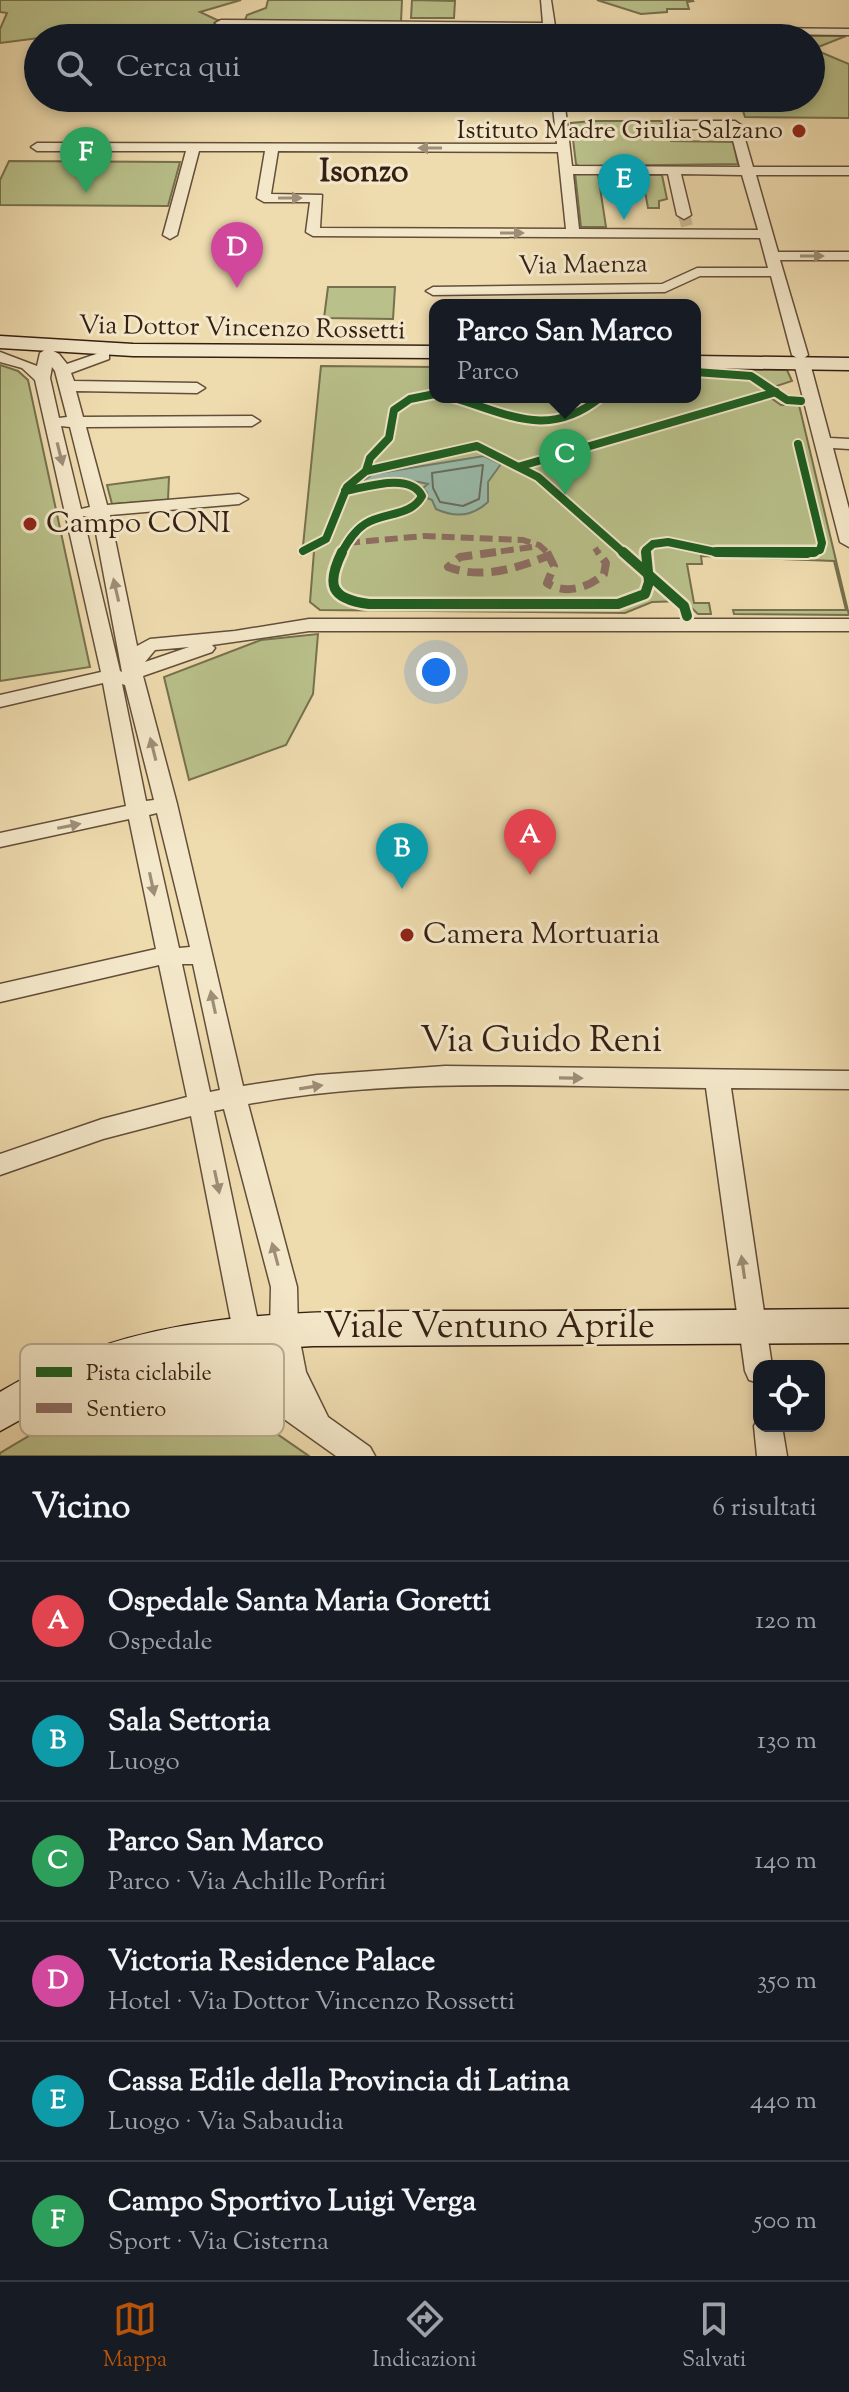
<!DOCTYPE html>
<html lang="it">
<meta charset="utf-8">
<style>
body{margin:0;font-family:"Sorts Mill Goudy",serif;background:#20242c;color:#f1f3f6}
.controls{position:absolute;right:24px;bottom:24px;display:grid;overflow:hidden;border-radius:16px;box-shadow:0 4px 12px #0003}
.controls button{width:72px;height:72px;display:grid;place-items:center;padding:0;border:0;border-bottom:2px solid #363941;background:#171b24;color:#f1f3f6;font:40px sans-serif}
.you{position:absolute;left:436px;top:672px;width:28px;height:28px;margin:-20px;border:6px solid #fff;border-radius:50%;background:#1a73e8;box-shadow:0 0 0 12px #1a73e833}
.badge{display:grid;place-items:center;width:52px;height:52px;border-radius:50%;background:#b45309;color:#fff;font-size:26px;font-weight:700}
.pin{position:absolute;translate:-50% -66px;filter:drop-shadow(0 2px 4px #0008)}
.pin::after{content:'';position:absolute;top:42px;width:28px;height:24px;background:inherit;clip-path:polygon(0 0,100% 0,50% 100%)}
.popup{position:absolute;left:429px;top:299px;width:272px;height:104px;box-sizing:border-box;display:grid;place-content:center;border-radius:16px;background:#171b24;filter:drop-shadow(0 2px 6px #0005);font-size:26px;white-space:nowrap;color:#9ea1a6}
.popup b{font-size:30px;color:#f1f3f6}
.popup::after{content:'';position:absolute;left:50%;top:100%;margin-left:-16px;border:16px solid transparent;border-top-color:#171b24}
.list{margin:0;padding:0;list-style:none}
h2{display:flex;justify-content:space-between;align-items:center;height:104px;margin:0;padding:0 32px;font-size:34px}
h2 small{font-size:26px;font-weight:400;color:#9ea1a6}
.list li{display:grid;grid-template-columns:52px 1fr auto;gap:24px;align-items:center;box-sizing:border-box;height:120px;padding:0 32px;border-top:2px solid #363941}
.list b{display:block;font-size:30px;white-space:nowrap}
.list p{margin:0;font-size:26px;white-space:nowrap;color:#9ea1a6}
.list em{font-size:26px;font-style:normal;color:#9ea1a6}
.icon{flex:none;width:44px;height:44px;fill:none;stroke:currentColor;stroke-width:2;stroke-linecap:round;stroke-linejoin:round}
.map{position:relative;flex:none;width:849px;height:1456px;overflow:hidden}
.search{position:absolute;background:#171b24;box-shadow:0 4px 12px #0003;left:24px;right:24px;top:24px;height:88px;display:flex;align-items:center;gap:20px;box-sizing:border-box;padding:0 28px;border-radius:44px;color:#9ea1a6;font-size:30px}
.sheet{height:824px;background:#171b24}
nav{display:flex;justify-content:space-around;align-items:center;box-sizing:border-box;height:112px;border-top:2px solid #363941;background:#171b24;font-size:22px;color:#9ea1a6}
nav a{display:grid;justify-items:center;gap:4px}
nav .on{color:#b45309}
.map>svg:first-child{display:block}
</style>
<div class="map">
<svg width="849" height="1456" viewBox="0 0 849 1456">
<rect width="100%" height="100%" fill="#eedbae"/>
<filter id="stains"><feTurbulence type="fractalNoise" baseFrequency=".0025" numOctaves="4"/><feColorMatrix values="0 0 0 0 .2 0 0 0 0 .09 0 0 0 0 .02 0 0 0 .5 -.17"/></filter>
<radialGradient id="worn" r=".72"><stop offset=".6" stop-color="#630" stop-opacity="0"/><stop offset="1" stop-color="#630" stop-opacity=".3"/></radialGradient>
<!-- green -->
<g fill="#b9c08a" stroke="#77704e" stroke-width="2">
<polygon points="0,0 241,0 200,12 217,20 245,20 247,15 266,8 268,0 402,0 401,22 286,22 282,31 263,38 240,29 117,28 0,43 0,29 7,13 0,12"/>
<polygon points="412,0 455,1 454,18 411,18"/>
<polygon points="597,0 692,0 693,1 687,2 689,9 667,9 667,12 641,14"/>
<polygon points="310,31 539,32 539,38 289,38"/>
<polygon points="561,35 846,36 813,49 849,64 849,118 745,117 743,111 721,111 718,98 811,98 811,38 562,38"/>
<polygon points="592,121 666,121 663,123 671,141 733,142 738,164 579,166 576,164 571,123"/>
<polygon points="9,161 180,162 168,206 0,205 0,180"/>
<polygon points="575,173 598,174 606,227 581,227"/>
<polygon points="642,175 662,175 667,199 659,201 659,208 648,208"/>
<polygon points="328,287 395,287 393,319 324,318"/>
<polygon points="0,365 18,371 28,380 90,667 0,681"/>
<polygon points="321,366 435,367 435,397 695,397 695,369 787,370 792,381 761,391 781,405 799,405 849,615 734,614 733,610 846,610 834,561 701,556 702,564 687,564 694,603 709,603 711,614 698,614 684,601 652,602 625,613 320,610 310,602 314,551 302,556"/>
<polygon points="169,477 168,500 112,504 107,485"/>
<polygon points="318,634 313,694 286,745 189,780 164,677 261,640"/>
<path d="M218,1364L226,1391L244,1411L309,1456H0V1453C37,1431 75,1408 116,1392C148,1379 184,1372 218,1364Z"/>
</g>
<!-- water -->
<path fill="#99bbab" stroke="#717d6e" stroke-width="2" d="M484,456L501,464L488,482V502C473,516 455,518 436,509L432,500L425,497L427,493L423,488L428,484C399,475 371,492 354,487L373,474Z"/>
<g fill="none" stroke-linecap="round" stroke-linejoin="round">
<!-- shore -->
<polygon stroke="#676d5f" stroke-width="2" points="483,465 479,499 463,506 440,502 433,488 432,473"/>
<!-- street-tunnel -->
<polyline stroke="#c9b58f" stroke-width="12" stroke-dasharray="12 6" stroke-linecap="butt" points="684,215 687,226"/>
<!-- street casing -->
<g stroke="#634e3a" stroke-width="3">
<g id="street">
<polygon points="541,0 551,0 555,26 849,29 849,35 556,32 557,38 545,38 544,29 221,26 215,23 221,20 543,23"/>
<polygon points="91,98 108,98 92,103"/>
<path d="M552,98H564L572,166L740,167L730,129H667L661,125L667,121H735L741,125L753,167H849V175H756L778,252H849V260H780L808,355L803,359L810,363L830,438L849,439V449L833,448L849,509V547L840,542L794,363L799,359L792,355L771,276H700L665,292L433,295L426,291L433,287L662,284L697,268H768L760,238L313,236L306,232L310,202H264L257,198L265,151H199L177,235L170,239L163,235L186,151H37L31,147L37,143L557,144ZM278,151L558,152L566,229L320,228L322,195L271,194ZM573,174H668L677,215L684,219L691,215L681,174L742,175L758,230L579,229Z"/>
<path d="M48,348L59,354L67,364L99,353H109V359L71,373L74,381L197,383L205,388L197,393L76,391L83,417L252,416L260,421L252,426L86,427L107,505L239,494L248,499L239,504L110,515L137,646L150,639L235,631L309,619H849V631H309L212,645L215,648L212,652L143,676L177,804L243,1086L317,1075L445,1066L849,1071V1089L731,1088L772,1366H759V1383L749,1380L745,1371L706,1088C553,1087 399,1076 248,1104L297,1287L298,1331L306,1372L328,1417L370,1447L375,1456H336L270,1409L252,1386L234,1336L191,1116L103,1139L0,1175V1154L102,1119L187,1097L159,965L0,1002V984L156,949L129,819L0,847V833L126,806L103,683L0,707V695L101,672L35,380L22,368L0,362V352L37,366L40,353ZM52,367L55,371L67,417L59,418L50,378ZM61,426L70,427L90,507L81,509ZM83,516L93,517L122,672L120,671ZM189,647L145,662L155,650ZM122,684L125,685L154,800L146,801ZM157,813L190,947L179,948L149,815ZM182,964H193L220,1090L210,1092ZM224,1109L271,1287L270,1331L283,1383L269,1363L261,1336L214,1111Z"/>
<polygon points="759,1416 759,1426 782,1426 787,1456 757,1456 754,1426"/>
</g>
</g>
<!-- secondary casing -->
<g stroke="#351f13" stroke-width="3">
<g id="secondary">
<polygon points="0,336 133,344 435,346 435,358 133,356 0,348"/>
<polygon points="695,356 849,358 849,370 695,368"/>
<path d="M849,1309V1343L313,1346L247,1350L180,1359L115,1375L67,1394L0,1431V1392C150,1301 328,1312 497,1311C614,1311 732,1310 849,1309Z"/>
</g>
</g>
<!-- street -->
<use href="#street" fill="#f4e8ca" fill-rule="evenodd"/>
<!-- secondary -->
<use href="#secondary" fill="#f4e8ca" fill-rule="evenodd"/>
<!-- quiet-far1 -->
<g stroke="#8d6e63" stroke-width="6" stroke-dasharray="13 6" stroke-linecap="butt">
<polyline points="347,543 424,536 523,540 539,545 549,554"/>
<polyline points="595,548 599,554"/>
<polyline points="482,554 532,547"/>
</g>
<!-- quiet -->
<g stroke="#8d6e63" stroke-width="8" stroke-dasharray="16 8" stroke-linecap="butt">
<path d="M496,552L460,557L448,567C482,580 518,568 550,555"/>
<path d="M547,552L554,566L547,583C566,595 588,588 604,574L606,563L598,552"/>
</g>
<!-- cycleway-far1 casing -->
<g stroke="#f4e8ca" stroke-width="12">
<g id="cycleway-far1">
<polyline points="695,372 751,376 787,400 801,401"/>
<path d="M451,397C509,414 548,440 601,397"/>
<polyline points="798,444 822,543 820,550 807,554"/>
<polyline points="521,466 776,392"/>
<polyline points="366,471 370,458 389,438 394,410 410,399 435,394"/>
<polyline points="303,551 326,539 347,487 366,471 477,446 538,477 625,554"/>
<path d="M341,554C347,543 354,531 365,524C383,512 411,517 422,496C410,472 367,487 345,491"/>
<polyline points="646,554 646,550 653,544 668,542 720,553 806,554"/>
</g>
</g>
<!-- cycleway casing -->
<g stroke="#f4e8ca" stroke-width="15">
<g id="cycleway">
<path d="M342,552C326,585 330,599 369,604H618L645,594L649,582L646,552"/>
<polyline points="623,552 684,606 687,616"/>
<polyline points="716,552 814,552"/>
</g>
</g>
<!-- cycleway-far1 -->
<use href="#cycleway-far1" stroke="#1b5e20" stroke-width="8"/>
<!-- cycleway -->
<use href="#cycleway" stroke="#1b5e20" stroke-width="10"/>
</g>
<!-- one-way arrows -->
<defs><path id="oneway-solid" d="M-6-.8H1V-3.2L6.5 0L1 3.2V.8H-6Z" transform="scale(2)"/></defs>
<g fill="#9e8e78">
<use href="#oneway-solid" transform="translate(430 148) rotate(-180)"/>
<use href="#oneway-solid" transform="translate(290 198)"/>
<use href="#oneway-solid" transform="translate(512 233)"/>
<use href="#oneway-solid" transform="translate(812 256)"/>
<use href="#oneway-solid" transform="translate(60 454) rotate(76)"/>
<use href="#oneway-solid" transform="translate(116 590) rotate(-103)"/>
<use href="#oneway-solid" transform="translate(153 749) rotate(-104)"/>
<use href="#oneway-solid" transform="translate(69 826) rotate(-11)"/>
<use href="#oneway-solid" transform="translate(152 884) rotate(78)"/>
<use href="#oneway-solid" transform="translate(213 1002) rotate(-102)"/>
<use href="#oneway-solid" transform="translate(571 1078) rotate(1)"/>
<use href="#oneway-solid" transform="translate(311 1087) rotate(-9)"/>
<use href="#oneway-solid" transform="translate(217 1182) rotate(78)"/>
<use href="#oneway-solid" transform="translate(275 1254) rotate(-105)"/>
<use href="#oneway-solid" transform="translate(743 1267) rotate(-98)"/>
</g>
<!-- markers -->
<g fill="#8f2418" stroke="#f4e8ca" stroke-width="3">
<circle cx="799" cy="131" r="8"/>
<circle cx="30" cy="524" r="8"/>
<circle cx="407" cy="935" r="8"/>
</g>
<g text-anchor="middle" dominant-baseline="central" stroke-width="6" stroke-linejoin="round" paint-order="stroke">
<!-- far-poi labels -->
<g font-size="26" fill="#351f13" stroke="#f4e8ca" text-anchor="end">
<text x="783" y="131">Istituto Madre Giulia Salzano</text>
</g>
<!-- far-street labels -->
<g font-size="26" fill="#351f13" stroke="#f4e8ca">
<text transform="translate(583 266) rotate(-1)">Via Maenza</text>
<text transform="translate(242 329) rotate(1)">Via Dottor Vincenzo Rossetti</text>
</g>
<!-- poi labels -->
<g font-size="30" fill="#351f13" stroke="#f4e8ca" text-anchor="start">
<text x="46" y="524">Campo CONI</text>
<text x="423" y="935">Camera Mortuaria</text>
</g>
<!-- far-district labels -->
<g font-size="32" font-weight="bold" fill="#351f13" stroke="#f4e8ca">
<text x="364" y="173">Isonzo</text>
</g>
<!-- near-street labels -->
<g font-size="36" fill="#351f13" stroke="#f4e8ca">
<text x="541" y="1042">Via Guido Reni</text>
<text x="489" y="1328">Viale Ventuno Aprile</text>
</g>
</g>
<!-- legend -->
<rect x="20" y="1344" width="264" height="92" rx="12" fill="#f4e8ca" stroke="#bbac93" stroke-width="2"/>
<rect x="36" y="1367" width="36" height="10" fill="#1b5e20"/>
<rect x="36" y="1403" width="36" height="10" fill="#8d6e63"/>
<g font-size="22" fill="#351f13">
<text x="86" y="1380">Pista ciclabile</text>
<text x="86" y="1416">Sentiero</text>
</g>
<rect width="100%" height="100%" filter="url(#stains)"/>
<rect width="100%" height="100%" fill="url(#worn)"/>
</svg>
<div class="controls">
<button><svg class="icon" aria-label="locate" viewBox="0 0 24 24"><circle cx="12" cy="12" r="6"/><path d="M12 2v4M12 18v4M2 12h4M18 12h4"/></svg></button>
</div>
<div class="you"></div>
<div class="pin badge" style="left:530px;top:875px;background:#e0444e">A</div>
<div class="pin badge" style="left:402px;top:889px;background:#0f9aa8">B</div>
<div class="pin badge" style="left:565px;top:495px;background:#2e9e5b">C</div>
<div class="popup"><b>Parco San Marco</b>Parco</div>
<div class="pin badge" style="left:237px;top:288px;background:#d1479c">D</div>
<div class="pin badge" style="left:624px;top:220px;background:#0f9aa8">E</div>
<div class="pin badge" style="left:86px;top:193px;background:#2e9e5b">F</div>
<div class="search"><svg class="icon" aria-label="search" viewBox="0 0 24 24"><circle cx="10" cy="10" r="6"/><path d="M15 15l6 6"/></svg>Cerca qui</div>
</div>
<section class="sheet">
<h2>Vicino<small>6 risultati</small></h2>
<ul class="list">
<li><span class="badge" style="background:#e0444e">A</span><div><b>Ospedale Santa Maria Goretti</b><p>Ospedale</p></div><em>120 m</em></li>
<li><span class="badge" style="background:#0f9aa8">B</span><div><b>Sala Settoria</b><p>Luogo</p></div><em>130 m</em></li>
<li><span class="badge" style="background:#2e9e5b">C</span><div><b>Parco San Marco</b><p>Parco · Via Achille Porfiri</p></div><em>140 m</em></li>
<li><span class="badge" style="background:#d1479c">D</span><div><b>Victoria Residence Palace</b><p>Hotel · Via Dottor Vincenzo Rossetti</p></div><em>350 m</em></li>
<li><span class="badge" style="background:#0f9aa8">E</span><div><b>Cassa Edile della Provincia di Latina</b><p>Luogo · Via Sabaudia</p></div><em>440 m</em></li>
<li><span class="badge" style="background:#2e9e5b">F</span><div><b>Campo Sportivo Luigi Verga</b><p>Sport · Via Cisterna</p></div><em>500 m</em></li>
</ul>
</section>
<nav>
<a class="on"><svg class="icon" aria-label="map" viewBox="0 0 24 24"><path d="M3 6l6-2 6 2 6-2v14l-6 2-6-2-6 2zM9 4v14M15 6v14"/></svg>Mappa</a>
<a><svg class="icon" aria-label="directions" viewBox="0 0 24 24"><path d="M12 3l9 9-9 9-9-9zM9 14v-3h6M13 9l2 2-2 2"/></svg>Indicazioni</a>
<a><svg class="icon" aria-label="saved" viewBox="0 0 24 24"><path d="M7 4h10v16l-5-4-5 4z"/></svg>Salvati</a>
</nav>
